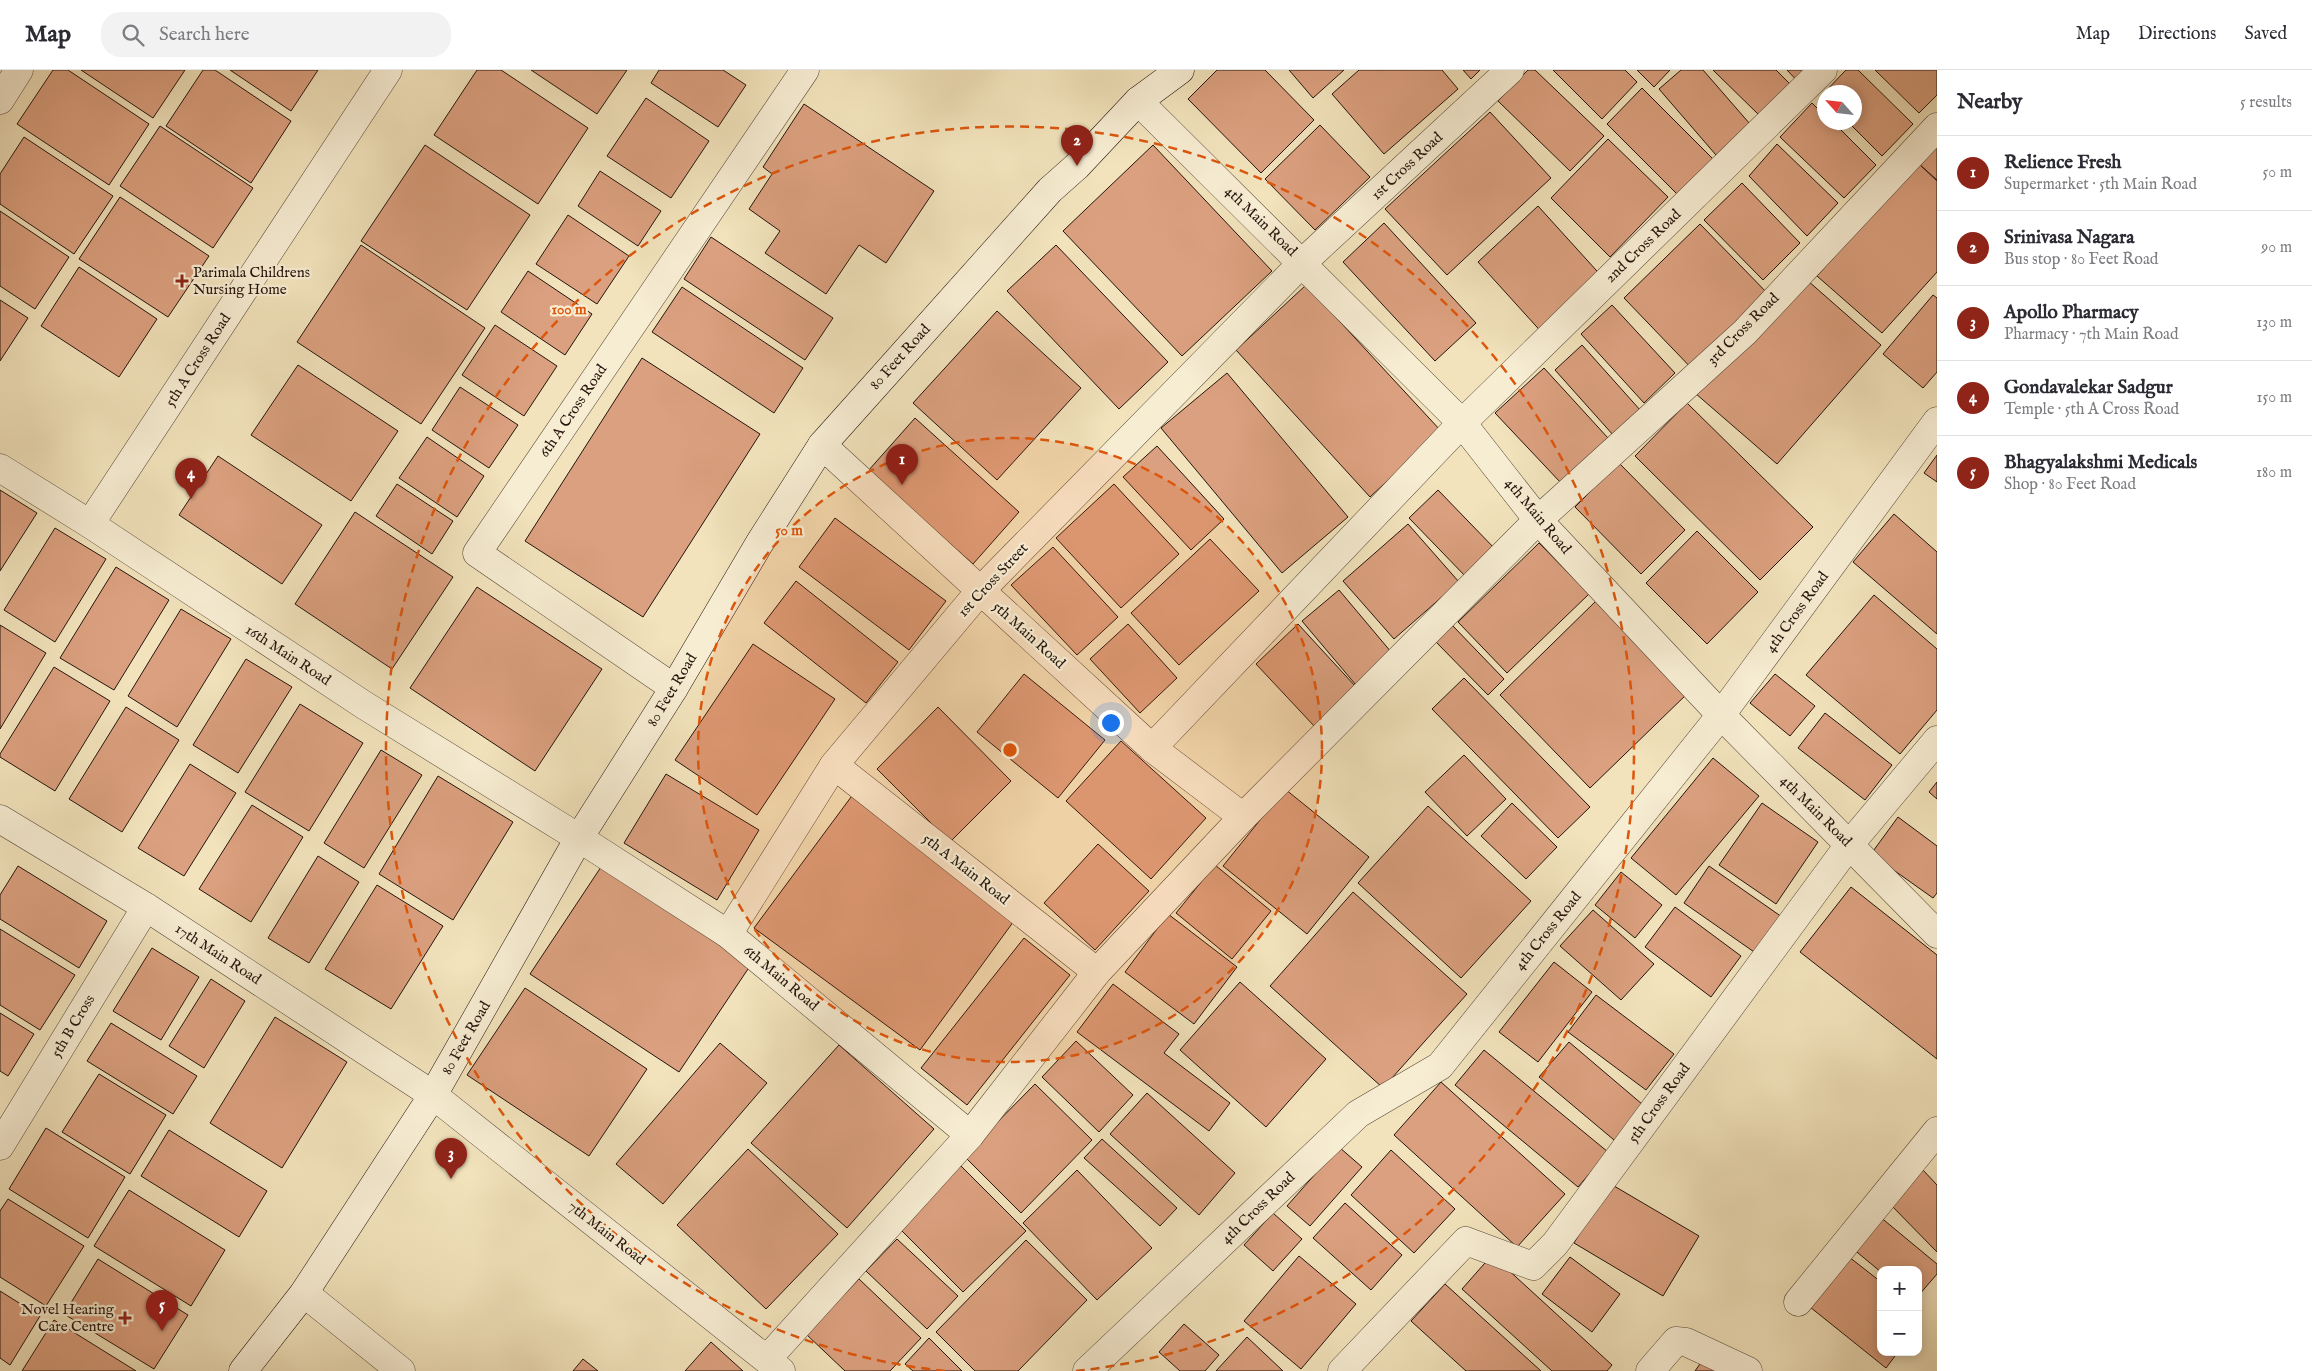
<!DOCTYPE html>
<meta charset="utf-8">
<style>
body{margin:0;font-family:"IM FELL English",serif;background:#f2f2f3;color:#2b2b33}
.controls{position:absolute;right:15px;bottom:15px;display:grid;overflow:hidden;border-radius:10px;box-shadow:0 2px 12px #0003}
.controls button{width:45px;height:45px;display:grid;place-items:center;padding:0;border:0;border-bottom:1px solid #e1e1e2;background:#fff;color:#2b2b33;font:25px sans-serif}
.compass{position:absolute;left:1817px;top:15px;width:45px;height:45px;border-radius:50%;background:#fff;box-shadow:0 2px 12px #0003;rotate:297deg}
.you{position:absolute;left:1110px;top:652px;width:18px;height:18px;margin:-12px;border:4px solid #fff;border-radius:50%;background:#1a73e8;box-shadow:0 0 0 8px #1a73e833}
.badge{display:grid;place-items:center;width:32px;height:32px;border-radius:50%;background:#8f2418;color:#fff;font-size:16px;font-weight:700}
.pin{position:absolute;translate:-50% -41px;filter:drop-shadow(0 1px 2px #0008)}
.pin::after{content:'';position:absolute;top:26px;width:18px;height:15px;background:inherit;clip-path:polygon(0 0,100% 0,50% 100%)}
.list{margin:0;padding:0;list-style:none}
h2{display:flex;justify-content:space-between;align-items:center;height:65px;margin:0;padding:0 20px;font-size:21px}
h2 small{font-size:16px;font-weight:400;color:#7c7c81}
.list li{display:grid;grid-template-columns:32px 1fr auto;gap:15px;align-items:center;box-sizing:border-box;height:75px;padding:0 20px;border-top:1px solid #e1e1e2}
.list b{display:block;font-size:19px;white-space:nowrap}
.list p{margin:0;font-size:16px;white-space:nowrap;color:#7c7c81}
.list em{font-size:16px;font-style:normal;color:#7c7c81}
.icon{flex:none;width:28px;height:28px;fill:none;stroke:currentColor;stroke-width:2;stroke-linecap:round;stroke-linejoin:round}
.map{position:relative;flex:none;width:1937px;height:1301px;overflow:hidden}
header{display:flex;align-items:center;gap:30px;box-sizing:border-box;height:70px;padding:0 25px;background:#fff;border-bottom:1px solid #e1e1e2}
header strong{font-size:24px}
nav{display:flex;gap:28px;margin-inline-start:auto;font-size:18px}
.search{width:350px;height:45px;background:#f2f2f3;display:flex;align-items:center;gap:12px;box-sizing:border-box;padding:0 18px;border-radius:20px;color:#7c7c81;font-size:19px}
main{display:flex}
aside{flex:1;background:#fff}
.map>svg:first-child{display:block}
</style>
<header>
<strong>Map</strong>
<div class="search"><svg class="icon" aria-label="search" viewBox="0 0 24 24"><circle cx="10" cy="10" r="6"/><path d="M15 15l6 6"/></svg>Search here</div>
<nav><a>Map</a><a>Directions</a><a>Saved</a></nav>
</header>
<main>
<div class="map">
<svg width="1937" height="1301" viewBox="0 0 1937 1301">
<rect width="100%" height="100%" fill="#f2e3bc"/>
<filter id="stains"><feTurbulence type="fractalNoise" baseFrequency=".004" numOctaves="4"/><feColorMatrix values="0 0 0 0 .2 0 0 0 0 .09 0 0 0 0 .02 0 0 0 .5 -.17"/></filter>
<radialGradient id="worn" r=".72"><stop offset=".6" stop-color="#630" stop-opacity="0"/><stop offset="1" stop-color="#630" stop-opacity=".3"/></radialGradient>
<!-- building -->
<g fill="#dba07f" stroke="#25140c">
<polygon points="53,0 68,0 149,54 109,115 17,54"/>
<polygon points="81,0 185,0 153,48"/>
<polygon points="203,0 215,0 291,51 251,113 166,56"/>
<polygon points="230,0 318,0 291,41"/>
<polygon points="477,0 501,0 588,58 538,134 434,65"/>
<polygon points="531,0 627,0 597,44"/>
<polygon points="659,0 723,0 746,15 718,57 651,13"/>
<polygon points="1217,0 1265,0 1314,50 1261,103 1188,29"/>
<polygon points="1289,0 1344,0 1313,28"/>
<polygon points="1359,0 1442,0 1458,19 1384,84 1332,24"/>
<polygon points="1463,0 1480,0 1471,9"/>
<polygon points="1528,0 1535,0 1604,66 1570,101 1498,31"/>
<polygon points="1553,0 1625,0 1637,12 1602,49"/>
<polygon points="1637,0 1670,0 1654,17"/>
<polygon points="1681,0 1703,0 1750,54 1716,85 1659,19"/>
<polygon points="1713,0 1776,0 1791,15 1760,46"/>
<polygon points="1787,0 1818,0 1801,15"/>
<polygon points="1846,0 1858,0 1913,54 1882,86 1848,52 1854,52 1854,22 1824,22 1824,29 1821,26"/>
<polygon points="1875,0 1937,0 1937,25 1919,43"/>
<polygon points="1642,18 1716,92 1680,127 1607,54"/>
<polygon points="646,28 709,71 671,128 607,86"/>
<polygon points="1812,33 1824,45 1824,52 1833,52 1876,95 1844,128 1780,67"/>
<polygon points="804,34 934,121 886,193 859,175 826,224 765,183 780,161 749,139 772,104 763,97"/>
<polygon points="1490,42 1551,108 1447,205 1385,139"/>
<polygon points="1320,55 1370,107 1315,160 1265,109"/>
<polygon points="160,56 253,118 213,178 120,116"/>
<polygon points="24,67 113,126 74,184 0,134 0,104"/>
<polygon points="1608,69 1668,127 1610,187 1551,128"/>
<polygon points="1937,71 1937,110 1918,93"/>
<polygon points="1777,74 1838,133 1807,166 1749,106"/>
<polygon points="425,75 530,145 467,240 361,171"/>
<polygon points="1153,75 1272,201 1182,286 1063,161"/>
<polygon points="1918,93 1937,111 1937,202 1882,263 1817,206"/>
<polygon points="600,101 661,141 638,176 578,136"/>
<polygon points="1742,113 1800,173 1763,210 1704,150"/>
<polygon points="120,127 209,186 168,247 79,189"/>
<polygon points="1538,136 1606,211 1545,266 1478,192"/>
<polygon points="0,141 69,187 35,239 0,216"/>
<polygon points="568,145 629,186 597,234 536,194"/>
<polygon points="1384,153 1476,253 1435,291 1343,192"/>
<polygon points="1700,154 1773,229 1697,304 1624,228"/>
<polygon points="711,167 833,248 805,290 684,209"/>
<polygon points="361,175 485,258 421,354 297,272"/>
<polygon points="1056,175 1168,292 1119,339 1007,221"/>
<polygon points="79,197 157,249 119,307 41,256"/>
<polygon points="528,201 592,244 565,285 501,242"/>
<polygon points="1799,203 1881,275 1777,394 1695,323"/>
<polygon points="1306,215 1441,361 1370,427 1236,280"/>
<polygon points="682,217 803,298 774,343 652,262"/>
<polygon points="1933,225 1937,228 1937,302 1923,318 1883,284"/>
<polygon points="0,230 28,248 0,291"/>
<polygon points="1612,235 1675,303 1644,333 1581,264"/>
<polygon points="997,241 1081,318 997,410 913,333"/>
<polygon points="495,255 557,296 524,346 462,305"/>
<polygon points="1582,275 1641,341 1614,366 1555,300"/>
<polygon points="642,288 760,364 643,547 525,471"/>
<polygon points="298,295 398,361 351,431 251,365"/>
<polygon points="1544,298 1608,368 1561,413 1495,343"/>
<polygon points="1227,303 1348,447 1282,503 1161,358"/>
<polygon points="460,317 518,355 489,398 432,360"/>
<polygon points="1687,333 1813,457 1760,510 1635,386"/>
<polygon points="915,348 1019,442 973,494 868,401"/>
<polygon points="427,367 484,406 457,447 399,408"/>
<polygon points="1157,376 1224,449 1191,480 1123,407"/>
<polygon points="1937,385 1937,412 1924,403"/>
<polygon points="218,386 322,455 282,514 179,445"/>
<polygon points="1619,393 1685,460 1641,504 1575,437"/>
<polygon points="397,414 453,451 432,484 376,446"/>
<polygon points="1114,414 1179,484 1121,538 1056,468"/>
<polygon points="0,420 37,443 0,501"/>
<polygon points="1438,420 1497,481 1469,510 1409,448"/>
<polygon points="355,442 453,507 392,599 295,534"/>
<polygon points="1894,444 1937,482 1937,564 1853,492"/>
<polygon points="835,448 946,531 909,580 799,497"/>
<polygon points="1408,454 1459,512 1394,569 1343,511"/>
<polygon points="55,458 106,489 55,572 4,540"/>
<polygon points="1697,461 1758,522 1707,574 1646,513"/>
<polygon points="1210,469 1259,521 1179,595 1131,543"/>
<polygon points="1539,473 1589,524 1507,603 1458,552"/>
<polygon points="1053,477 1118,547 1077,585 1011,515"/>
<polygon points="116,497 169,530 114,620 60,588"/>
<polygon points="796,511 898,592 866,633 764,553"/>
<polygon points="477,517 602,599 535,701 410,618"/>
<polygon points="1339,520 1397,589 1361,621 1302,551"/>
<polygon points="1874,525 1937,579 1937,640 1900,684 1806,605"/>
<polygon points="1598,529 1689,622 1590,718 1500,625"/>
<polygon points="181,539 231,569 177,657 128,626"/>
<polygon points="1128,554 1177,608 1140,643 1090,589"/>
<polygon points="1298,554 1356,617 1315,657 1256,594"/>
<polygon points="0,555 46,583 0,659"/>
<polygon points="1452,555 1504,609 1488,625 1436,572"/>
<polygon points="753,574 835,629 757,745 675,690"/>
<polygon points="246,589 292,617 238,703 193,675"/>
<polygon points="54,597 110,631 55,721 0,687 0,684"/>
<polygon points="1024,604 1105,670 1058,728 977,662"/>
<polygon points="1775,604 1815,636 1790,666 1750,633"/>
<polygon points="1464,608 1590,737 1558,768 1432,639"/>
<polygon points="300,634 363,673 309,761 245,722"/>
<polygon points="126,637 179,670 122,762 69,729"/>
<polygon points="938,637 1011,711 950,772 877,699"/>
<polygon points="1825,643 1892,695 1865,730 1798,678"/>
<polygon points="1121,671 1206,748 1151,809 1066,731"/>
<polygon points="381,680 422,705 364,798 324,773"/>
<polygon points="1464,685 1506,729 1467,766 1425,722"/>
<polygon points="1713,688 1759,726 1676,825 1631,788"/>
<polygon points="190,694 236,723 184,806 138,778"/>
<polygon points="666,704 759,760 717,830 624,773"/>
<polygon points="438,706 513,752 453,850 379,804"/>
<polygon points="1937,712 1937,729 1929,722"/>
<polygon points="1285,719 1369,787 1307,864 1223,796"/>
<polygon points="854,723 1019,844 920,980 754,858"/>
<polygon points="1512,733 1557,777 1526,809 1481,766"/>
<polygon points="1762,733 1818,772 1776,834 1719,795"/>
<polygon points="252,735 303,767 251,852 199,819"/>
<polygon points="1428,736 1531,831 1461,908 1358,813"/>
<polygon points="1898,747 1937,776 1937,823 1933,828 1871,784"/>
<polygon points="1098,774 1149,821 1095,880 1044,833"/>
<polygon points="318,786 359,812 309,893 268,868"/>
<polygon points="603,794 752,893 679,1002 530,904"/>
<polygon points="1215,795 1271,841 1232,889 1176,843"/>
<polygon points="18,796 107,851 79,898 0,849 0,825"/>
<polygon points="1709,796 1782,847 1757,884 1684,833"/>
<polygon points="1621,802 1662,835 1635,868 1595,835"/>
<polygon points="377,815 443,856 391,939 325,899"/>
<polygon points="1851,817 1937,885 1937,989 1800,882"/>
<polygon points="1353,822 1467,924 1383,1018 1270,916"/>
<polygon points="1675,837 1741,886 1711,927 1645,877"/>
<polygon points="1593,840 1654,894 1621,930 1560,876"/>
<polygon points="1168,844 1237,897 1194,954 1125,902"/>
<polygon points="0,859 75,905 40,960 0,935"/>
<polygon points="1024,868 1070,905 967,1035 921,998"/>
<polygon points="152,878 199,907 161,970 113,941"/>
<polygon points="1554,892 1592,922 1538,992 1499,962"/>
<polygon points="211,909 245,931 204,998 169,976"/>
<polygon points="1240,912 1326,989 1266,1057 1180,980"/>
<polygon points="1113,914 1179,964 1164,983 1230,1033 1209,1061 1077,962"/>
<polygon points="525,918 647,999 589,1086 467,1005"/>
<polygon points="1596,925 1674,984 1646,1020 1568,962"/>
<polygon points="0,943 34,964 8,1006 0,1001"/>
<polygon points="275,947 347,992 282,1098 210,1053"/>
<polygon points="111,953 197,1006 173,1044 87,991"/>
<polygon points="1076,971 1133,1025 1099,1062 1042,1007"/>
<polygon points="1569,972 1649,1040 1620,1075 1539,1007"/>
<polygon points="720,973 767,1013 663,1134 616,1094"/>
<polygon points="839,975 934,1059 847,1158 751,1073"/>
<polygon points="1484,980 1608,1082 1578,1117 1455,1015"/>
<polygon points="99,1004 166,1045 130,1104 62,1062"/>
<polygon points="1441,1012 1565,1124 1517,1177 1394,1065"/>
<polygon points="1035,1014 1092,1070 1021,1143 964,1086"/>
<polygon points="1147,1023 1235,1103 1199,1145 1110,1064"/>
<polygon points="46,1058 125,1107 88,1168 9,1119"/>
<polygon points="169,1060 267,1121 239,1167 141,1106"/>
<polygon points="1102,1069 1177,1138 1160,1156 1084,1088"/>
<polygon points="1339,1077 1362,1097 1310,1156 1287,1136"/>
<polygon points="748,1079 838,1164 766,1239 677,1155"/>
<polygon points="1391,1080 1455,1139 1414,1183 1351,1125"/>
<polygon points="961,1096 1026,1161 963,1222 899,1158"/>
<polygon points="1922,1099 1937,1115 1937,1182 1888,1132"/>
<polygon points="1077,1100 1152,1178 1097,1230 1023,1153"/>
<polygon points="1609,1113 1699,1166 1663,1226 1574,1173"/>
<polygon points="129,1120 225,1180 191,1236 94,1176"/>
<polygon points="8,1129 84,1176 46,1236 0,1207 0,1141"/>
<polygon points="1345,1133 1402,1185 1371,1220 1313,1168"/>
<polygon points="1873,1141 1937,1194 1937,1204 1918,1226 1918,1200 1881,1200 1881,1202 1846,1173"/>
<polygon points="1273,1143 1302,1169 1273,1201 1244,1175"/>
<polygon points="897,1169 958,1226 927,1259 866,1201"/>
<polygon points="1026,1170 1087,1230 1018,1301 975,1301 936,1262"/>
<polygon points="1844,1183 1881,1212 1881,1282 1898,1282 1886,1298 1805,1233"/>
<polygon points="1492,1185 1612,1295 1607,1301 1552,1301 1462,1219"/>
<polygon points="1299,1186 1356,1234 1301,1299 1244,1251"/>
<polygon points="1570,1187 1620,1224 1592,1262 1542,1224"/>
<polygon points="98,1189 188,1245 154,1299 64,1244"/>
<polygon points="859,1209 921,1268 890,1301 845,1301 806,1264"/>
<polygon points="1445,1214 1541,1301 1466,1301 1411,1251"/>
<polygon points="0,1221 40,1246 10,1295 0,1288"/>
<polygon points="54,1250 136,1301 22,1301"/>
<polygon points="1184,1254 1219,1285 1205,1301 1180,1301 1159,1282"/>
<polygon points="1247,1267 1283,1301 1216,1301"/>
<polygon points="929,1268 962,1301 913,1301 905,1294"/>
<polygon points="711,1272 743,1301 685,1301"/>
<polygon points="583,1289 598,1301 573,1301"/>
<polygon points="1702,1291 1716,1301 1695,1301"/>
</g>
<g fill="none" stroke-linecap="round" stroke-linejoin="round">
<!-- minor casing -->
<g stroke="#584838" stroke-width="29">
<g id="minor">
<polyline points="0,30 19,0"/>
<polyline points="1138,31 1462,353 1538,450 1721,645 1937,864"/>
<polyline points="822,375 1152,678 1243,747"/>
<polyline points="0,398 90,454 364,635 579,768 728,864 970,1065"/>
<polyline points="90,454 388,0"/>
<polyline points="674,618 477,483 805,0"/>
<polyline points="1152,678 1462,353 1823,0"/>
<polyline points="834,695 1097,902"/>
<polyline points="0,749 146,837 433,1025 781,1301"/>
<polyline points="728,864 834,695 980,521 1303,192 1510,0"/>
<polyline points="0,1076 146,837"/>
<polyline points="304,1223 401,1301"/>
<polyline points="1798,1232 1937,1061"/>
<polyline points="767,1289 970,1065 1097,902 1243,747 1538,450 1745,262 1937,57"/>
<polyline points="1087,1301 1358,1044 1440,996 1721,645 1937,351"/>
<polyline points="1342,1301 1466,1171 1533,1196 1555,1174 1849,775 1937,670"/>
<polyline points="1650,1301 1676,1271 1686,1272 1748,1301"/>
</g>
</g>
<!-- secondary casing -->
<g stroke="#25140c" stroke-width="29">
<polyline id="secondary" points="243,1301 304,1223 433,1025 579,768 674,618 759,474 822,375 1050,120 1077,96 1138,31 1180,0"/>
</g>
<!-- minor -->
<use href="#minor" stroke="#f7edd3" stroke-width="28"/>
<!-- secondary -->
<use href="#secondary" stroke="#f7edd3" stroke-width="28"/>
</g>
<!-- distance rings -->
<circle cx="1010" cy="680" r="312" fill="#de560c" fill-opacity=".12"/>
<g fill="none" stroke="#de560c" stroke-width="2.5" stroke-dasharray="9 6">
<circle cx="1010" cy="680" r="312"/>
<path d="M945 1301A624 624 0 1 1 1075 1301"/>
</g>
<!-- markers -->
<g fill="#8f2418" stroke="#f7edd3" stroke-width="2">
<path d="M179.5 203.5h5v5h5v5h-5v5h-5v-5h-5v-5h5z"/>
<path d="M122.5 1240.5h5v5h5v5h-5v5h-5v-5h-5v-5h5z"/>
</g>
<g text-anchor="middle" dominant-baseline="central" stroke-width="4.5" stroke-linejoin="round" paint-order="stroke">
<!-- street labels -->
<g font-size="15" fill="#25140c" stroke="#f7edd3">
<text transform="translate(1407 96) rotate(-43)">1st Cross Road</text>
<text transform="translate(1261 151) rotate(44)">4th Main Road</text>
<text transform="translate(1643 176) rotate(-44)">2nd Cross Road</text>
<text transform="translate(1743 259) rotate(-45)">3rd Cross Road</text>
<text transform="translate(900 287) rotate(-48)">80 Feet Road</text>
<text transform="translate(198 290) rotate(-57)">5th A Cross Road</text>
<text transform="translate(573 341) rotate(-56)">6th A Cross Road</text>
<text transform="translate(1538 446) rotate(50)">4th Main Road</text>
<text transform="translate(993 510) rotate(-47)">1st Cross Street</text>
<text transform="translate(1797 542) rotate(-54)">4th Cross Road</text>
<text transform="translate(1029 565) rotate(42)">5th Main Road</text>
<text transform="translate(288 585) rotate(33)">16th Main Road</text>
<text transform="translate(672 620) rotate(-59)">80 Feet Road</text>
<text transform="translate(1816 741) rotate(45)">4th Main Road</text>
<text transform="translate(966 799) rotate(38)">5th A Main Road</text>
<text transform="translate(1548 861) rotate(-51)">4th Cross Road</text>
<text transform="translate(218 884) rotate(33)">17th Main Road</text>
<text transform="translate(781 908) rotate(40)">6th Main Road</text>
<text transform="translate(73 956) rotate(-59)">5th B Cross</text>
<text transform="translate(466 968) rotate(-60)">80 Feet Road</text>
<text transform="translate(1659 1033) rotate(-54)">5th Cross Road</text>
<text transform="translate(1258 1138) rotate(-44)">4th Cross Road</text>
<text transform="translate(607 1163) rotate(38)">7th Main Road</text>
</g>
<!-- poi labels -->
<g font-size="15" fill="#25140c" stroke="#f7edd3" text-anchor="start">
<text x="193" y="202">Parimala Childrens<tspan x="193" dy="17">Nursing Home</tspan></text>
<text x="114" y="1239" text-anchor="end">Novel Hearing<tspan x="114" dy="17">Care Centre</tspan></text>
</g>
</g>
<circle cx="1010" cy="680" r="8" fill="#de560c" stroke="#f7edd3" stroke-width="2.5"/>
<g font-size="15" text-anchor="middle" font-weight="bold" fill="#de560c" stroke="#f7edd3" stroke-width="4.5" stroke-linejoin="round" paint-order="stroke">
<text x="569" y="244">100 m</text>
<text x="789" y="465">50 m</text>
</g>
<rect width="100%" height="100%" filter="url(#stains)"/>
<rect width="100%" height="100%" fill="url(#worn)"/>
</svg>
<div class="controls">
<button>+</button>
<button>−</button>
</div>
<svg class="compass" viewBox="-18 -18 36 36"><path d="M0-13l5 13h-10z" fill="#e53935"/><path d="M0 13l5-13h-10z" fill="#7c7c81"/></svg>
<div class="you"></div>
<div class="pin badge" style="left:902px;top:415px">1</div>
<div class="pin badge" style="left:1077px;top:96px">2</div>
<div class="pin badge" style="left:451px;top:1109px">3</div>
<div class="pin badge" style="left:191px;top:429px">4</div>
<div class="pin badge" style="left:162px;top:1261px">5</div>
</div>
<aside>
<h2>Nearby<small>5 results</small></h2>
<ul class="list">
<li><span class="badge">1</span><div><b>Relience Fresh</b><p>Supermarket · 5th Main Road</p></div><em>50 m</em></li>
<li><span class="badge">2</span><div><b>Srinivasa Nagara</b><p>Bus stop · 80 Feet Road</p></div><em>90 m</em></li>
<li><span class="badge">3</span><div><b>Apollo Pharmacy</b><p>Pharmacy · 7th Main Road</p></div><em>130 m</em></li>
<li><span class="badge">4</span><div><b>Gondavalekar Sadgur</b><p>Temple · 5th A Cross Road</p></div><em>150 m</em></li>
<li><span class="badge">5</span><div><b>Bhagyalakshmi Medicals</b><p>Shop · 80 Feet Road</p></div><em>180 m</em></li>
</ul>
</aside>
</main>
